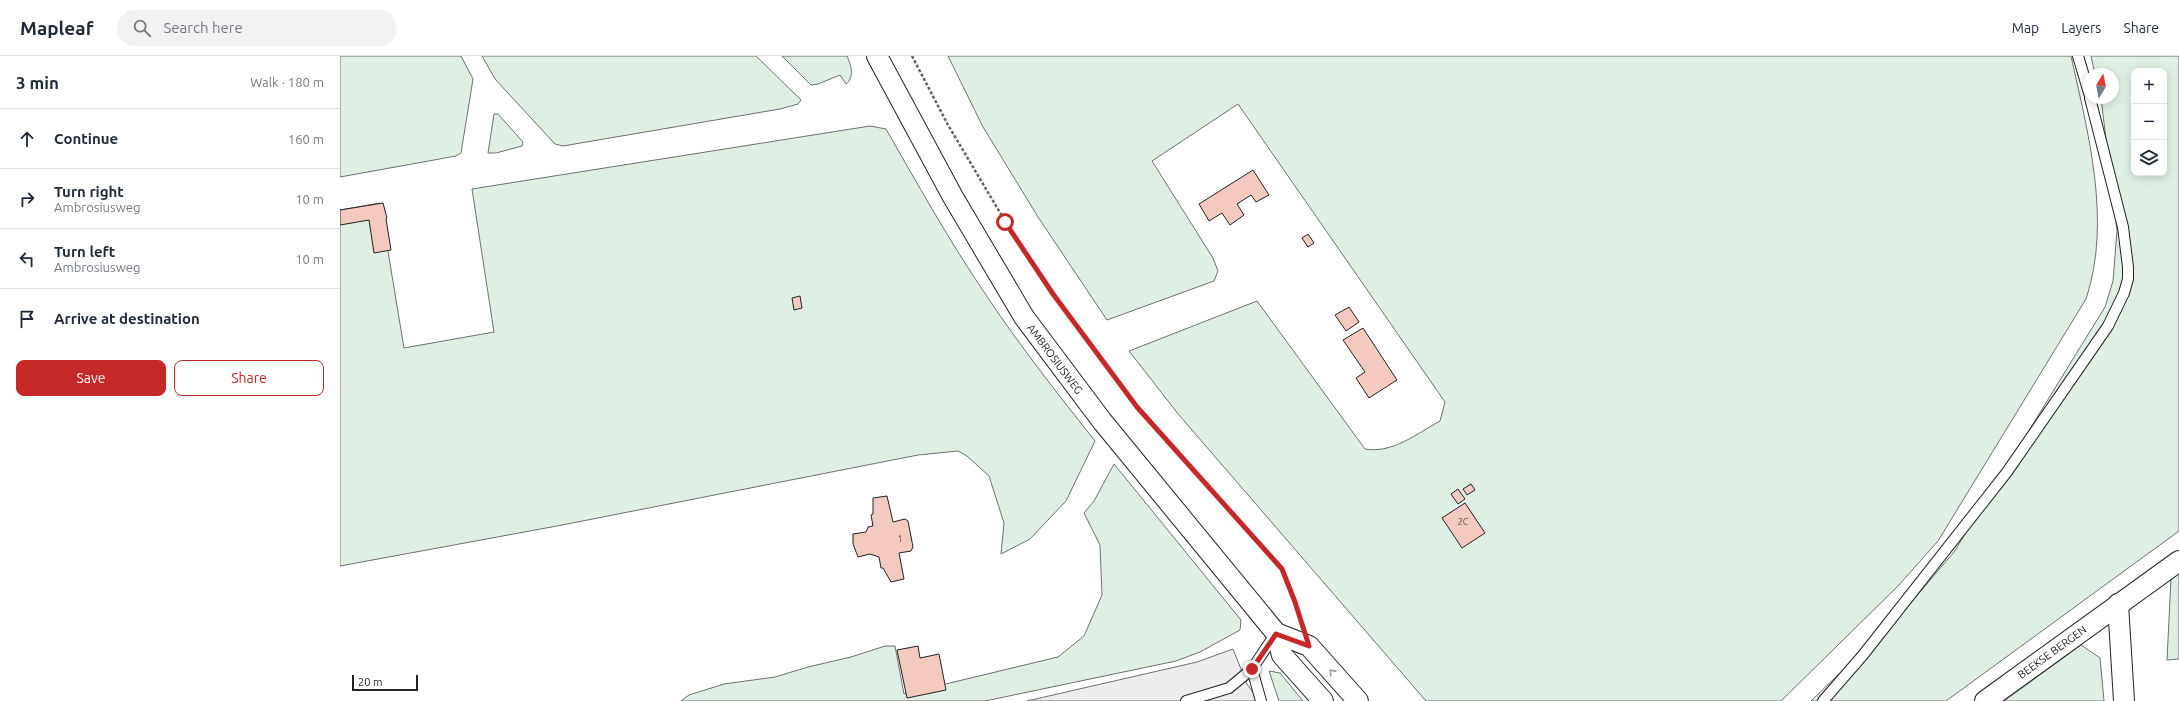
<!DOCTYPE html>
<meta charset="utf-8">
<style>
body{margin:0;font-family:Ubuntu,sans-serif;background:#f2f2f3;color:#1f2937}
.controls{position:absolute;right:12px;top:12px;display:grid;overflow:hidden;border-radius:8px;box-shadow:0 2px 10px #0003}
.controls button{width:36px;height:36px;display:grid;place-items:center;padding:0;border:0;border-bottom:1px solid #e0e1e3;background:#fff;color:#1f2937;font:20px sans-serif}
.compass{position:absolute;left:1743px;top:12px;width:36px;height:36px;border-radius:50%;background:#fff;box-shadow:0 2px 10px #0003;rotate:10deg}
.scale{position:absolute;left:12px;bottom:10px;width:66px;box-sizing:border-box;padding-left:4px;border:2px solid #222;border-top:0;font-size:11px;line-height:14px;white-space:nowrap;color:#222;-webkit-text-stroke:3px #fff;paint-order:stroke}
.stop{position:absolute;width:12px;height:12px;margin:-9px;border:3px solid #c62828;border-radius:50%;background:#fff}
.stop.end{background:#c62828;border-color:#fff;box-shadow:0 1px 4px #0008}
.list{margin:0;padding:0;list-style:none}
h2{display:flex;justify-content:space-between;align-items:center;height:52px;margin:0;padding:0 16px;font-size:17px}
h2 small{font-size:13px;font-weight:400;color:#747a83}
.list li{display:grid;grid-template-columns:26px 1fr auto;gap:12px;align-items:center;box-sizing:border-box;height:60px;padding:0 16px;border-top:1px solid #e0e1e3}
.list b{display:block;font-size:15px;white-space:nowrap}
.list p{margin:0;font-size:13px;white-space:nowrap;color:#747a83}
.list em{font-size:13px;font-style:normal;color:#747a83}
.actions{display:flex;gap:8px;padding:12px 16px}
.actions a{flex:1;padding:9px 0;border:1px solid #c62828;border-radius:8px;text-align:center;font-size:14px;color:#c62828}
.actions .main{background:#c62828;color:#fff}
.icon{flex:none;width:22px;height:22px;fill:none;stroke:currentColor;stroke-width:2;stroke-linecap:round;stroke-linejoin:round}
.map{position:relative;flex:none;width:1839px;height:645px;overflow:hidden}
header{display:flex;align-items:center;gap:24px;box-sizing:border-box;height:56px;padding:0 20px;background:#fff;border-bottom:1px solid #e0e1e3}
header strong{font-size:19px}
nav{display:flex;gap:22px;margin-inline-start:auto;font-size:14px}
.search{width:280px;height:36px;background:#f2f2f3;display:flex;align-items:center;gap:10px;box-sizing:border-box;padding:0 14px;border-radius:22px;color:#747a83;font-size:15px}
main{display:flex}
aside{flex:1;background:#fff}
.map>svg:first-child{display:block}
</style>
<header>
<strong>Mapleaf</strong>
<div class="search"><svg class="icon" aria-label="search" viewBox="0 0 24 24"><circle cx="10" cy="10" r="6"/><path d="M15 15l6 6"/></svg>Search here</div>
<nav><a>Map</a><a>Layers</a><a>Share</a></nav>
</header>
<main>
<aside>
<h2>3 min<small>Walk · 180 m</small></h2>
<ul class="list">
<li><svg class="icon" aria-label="ahead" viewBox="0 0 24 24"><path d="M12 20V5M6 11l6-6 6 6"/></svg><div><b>Continue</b></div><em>160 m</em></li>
<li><svg class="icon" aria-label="right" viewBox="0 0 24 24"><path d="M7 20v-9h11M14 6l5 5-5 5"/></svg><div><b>Turn right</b><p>Ambrosiusweg</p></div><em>10 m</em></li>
<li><svg class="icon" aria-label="left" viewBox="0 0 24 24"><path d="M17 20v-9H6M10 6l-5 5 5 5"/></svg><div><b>Turn left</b><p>Ambrosiusweg</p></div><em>10 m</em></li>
<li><svg class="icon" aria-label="arrive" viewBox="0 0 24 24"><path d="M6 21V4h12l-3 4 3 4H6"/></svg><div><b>Arrive at destination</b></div></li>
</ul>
<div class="actions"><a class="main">Save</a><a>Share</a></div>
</aside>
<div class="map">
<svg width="1839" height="645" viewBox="0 0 1839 645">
<rect width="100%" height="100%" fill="#fff"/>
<!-- green -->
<g fill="#e0efe3" stroke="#6f6f6f" fill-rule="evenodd">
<polygon points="0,0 121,0 133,23 121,97 116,100 0,121"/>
<polygon points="142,0 416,0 461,44 458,48 440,53 223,90 215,88 155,23"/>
<path d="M442,0H507C511,9 515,21 506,28L500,19L478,28L471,29Z"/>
<path d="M608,0H1731C1748,77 1772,165 1746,243L1598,485L1558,530L1441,645H1086L839,359L789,295L917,245L1025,393C1052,398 1078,377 1100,365L1105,346L898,48L812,105L873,202L878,215L874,225L767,264L698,161L643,71Z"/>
<path d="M1751,0H1839V475L1606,645H1471L1563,556L1614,496L1765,251L1773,225L1777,175L1761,42H1773V18H1755ZM1794,15H1824V117H1794Z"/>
<polygon points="154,58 158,58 183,86 182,90 156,97 148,97"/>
<path d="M530,70L546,73C578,129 610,186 646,239C680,290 717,337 755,385L726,445L690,483L661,498L664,467L649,420L627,400L618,395L578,399L217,470L0,510V154L40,147L64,292L154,276L132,133Z"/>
<polygon points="774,408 901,564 900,574 860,596 836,605 645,645 341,645 349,639 384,628 435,621 468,611 511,601 545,590 555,590 564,638 718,601 744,580 762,539 760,489 744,457 754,445"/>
<polygon points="1839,516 1839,603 1827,604 1831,522"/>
<polygon points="1741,589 1760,602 1764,645 1664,645"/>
<polygon points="929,615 940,617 963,645 939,645"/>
</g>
<!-- parking -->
<polygon fill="#ededed" stroke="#6f6f6f" points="893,593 907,628 919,645 687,645 857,606"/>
<!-- building -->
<g fill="#f3c9c0" stroke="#222">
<polygon points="913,114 929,139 916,146 911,139 897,148 904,159 890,169 882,157 869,165 859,148"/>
<polygon points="43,147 47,162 46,163 51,194 34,197 29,164 0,169 0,154"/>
<polygon points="968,178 974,187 968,191 962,182"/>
<polygon points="460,240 462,252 454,254 452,242"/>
<polygon points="1009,251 1019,266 1006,275 995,259"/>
<polygon points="1023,272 1057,324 1029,342 1016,322 1025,316 1003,284"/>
<polygon points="1131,428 1135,434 1127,439 1123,433"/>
<polygon points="1118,433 1125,443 1118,448 1111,438"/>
<polygon points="547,440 553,466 565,463 568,465 573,491 571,495 559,497 564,523 551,526 543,512 541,512 539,501 530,498 518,501 513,488 513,478 526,476 528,471 533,470 531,459 533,458 533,442"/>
<polygon points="1125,447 1145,477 1122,492 1102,462"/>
<polygon points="578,590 580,602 599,598 606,634 567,642 557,594"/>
</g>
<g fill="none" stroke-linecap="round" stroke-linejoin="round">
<!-- service casing -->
<g stroke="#222" stroke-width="12">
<g id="service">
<polyline points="1738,0 1749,37"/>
<polyline points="912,613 921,645"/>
<polyline points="846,645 889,632 912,613 936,577"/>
<polyline points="1483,645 1523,599 1667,416 1768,270 1784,237 1788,223 1788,211 1783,171 1750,42"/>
</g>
</g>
<!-- minor casing -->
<g stroke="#222" stroke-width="22">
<g id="minor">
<polyline points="537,0 613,141 684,261 762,365 936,577 942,599 983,645"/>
<polyline points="1778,548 1784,645"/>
<polyline points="936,577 969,590 1018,645"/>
<polyline points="1645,645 1839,505"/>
</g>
</g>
<!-- path -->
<polyline stroke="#646464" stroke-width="2.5" stroke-dasharray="3 2" stroke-linecap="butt" points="572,0 608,69 665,165 713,238 797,351 942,513 961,564"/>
<!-- service -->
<use href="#service" stroke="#fff" stroke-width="10"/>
<!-- minor -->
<use href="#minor" stroke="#fff" stroke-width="20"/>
</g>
<!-- one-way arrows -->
<defs><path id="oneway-chevron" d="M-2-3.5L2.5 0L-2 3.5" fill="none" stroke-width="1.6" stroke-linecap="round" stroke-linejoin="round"/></defs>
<use stroke="#9c9c9c" href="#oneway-chevron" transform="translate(992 616) rotate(-132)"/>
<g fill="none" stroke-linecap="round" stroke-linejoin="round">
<!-- route -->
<polyline stroke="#c62828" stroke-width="5" points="665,166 713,238 797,351 942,513 955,546 969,590 936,578 912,613"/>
</g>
<g text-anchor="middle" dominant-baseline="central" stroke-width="3" stroke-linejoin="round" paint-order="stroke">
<!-- number labels -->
<g font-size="9" fill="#564c4a">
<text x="1123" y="466">2C</text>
<text x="560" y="483">1</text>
</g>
<!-- street labels -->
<g font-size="11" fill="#222" stroke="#fff">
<text transform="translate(715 303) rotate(53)">AMBROSIUSWEG</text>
<text transform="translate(1712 596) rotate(-36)">BEEKSE BERGEN</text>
</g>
</g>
</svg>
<div class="controls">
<button>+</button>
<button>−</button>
<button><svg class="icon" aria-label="layers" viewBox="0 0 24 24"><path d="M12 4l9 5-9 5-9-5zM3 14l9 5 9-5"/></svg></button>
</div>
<svg class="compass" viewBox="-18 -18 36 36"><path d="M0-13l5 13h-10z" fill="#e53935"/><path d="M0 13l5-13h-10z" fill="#747a83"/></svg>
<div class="scale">20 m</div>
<div class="stop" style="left:665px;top:166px"></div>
<div class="stop end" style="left:912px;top:613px"></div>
</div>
</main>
